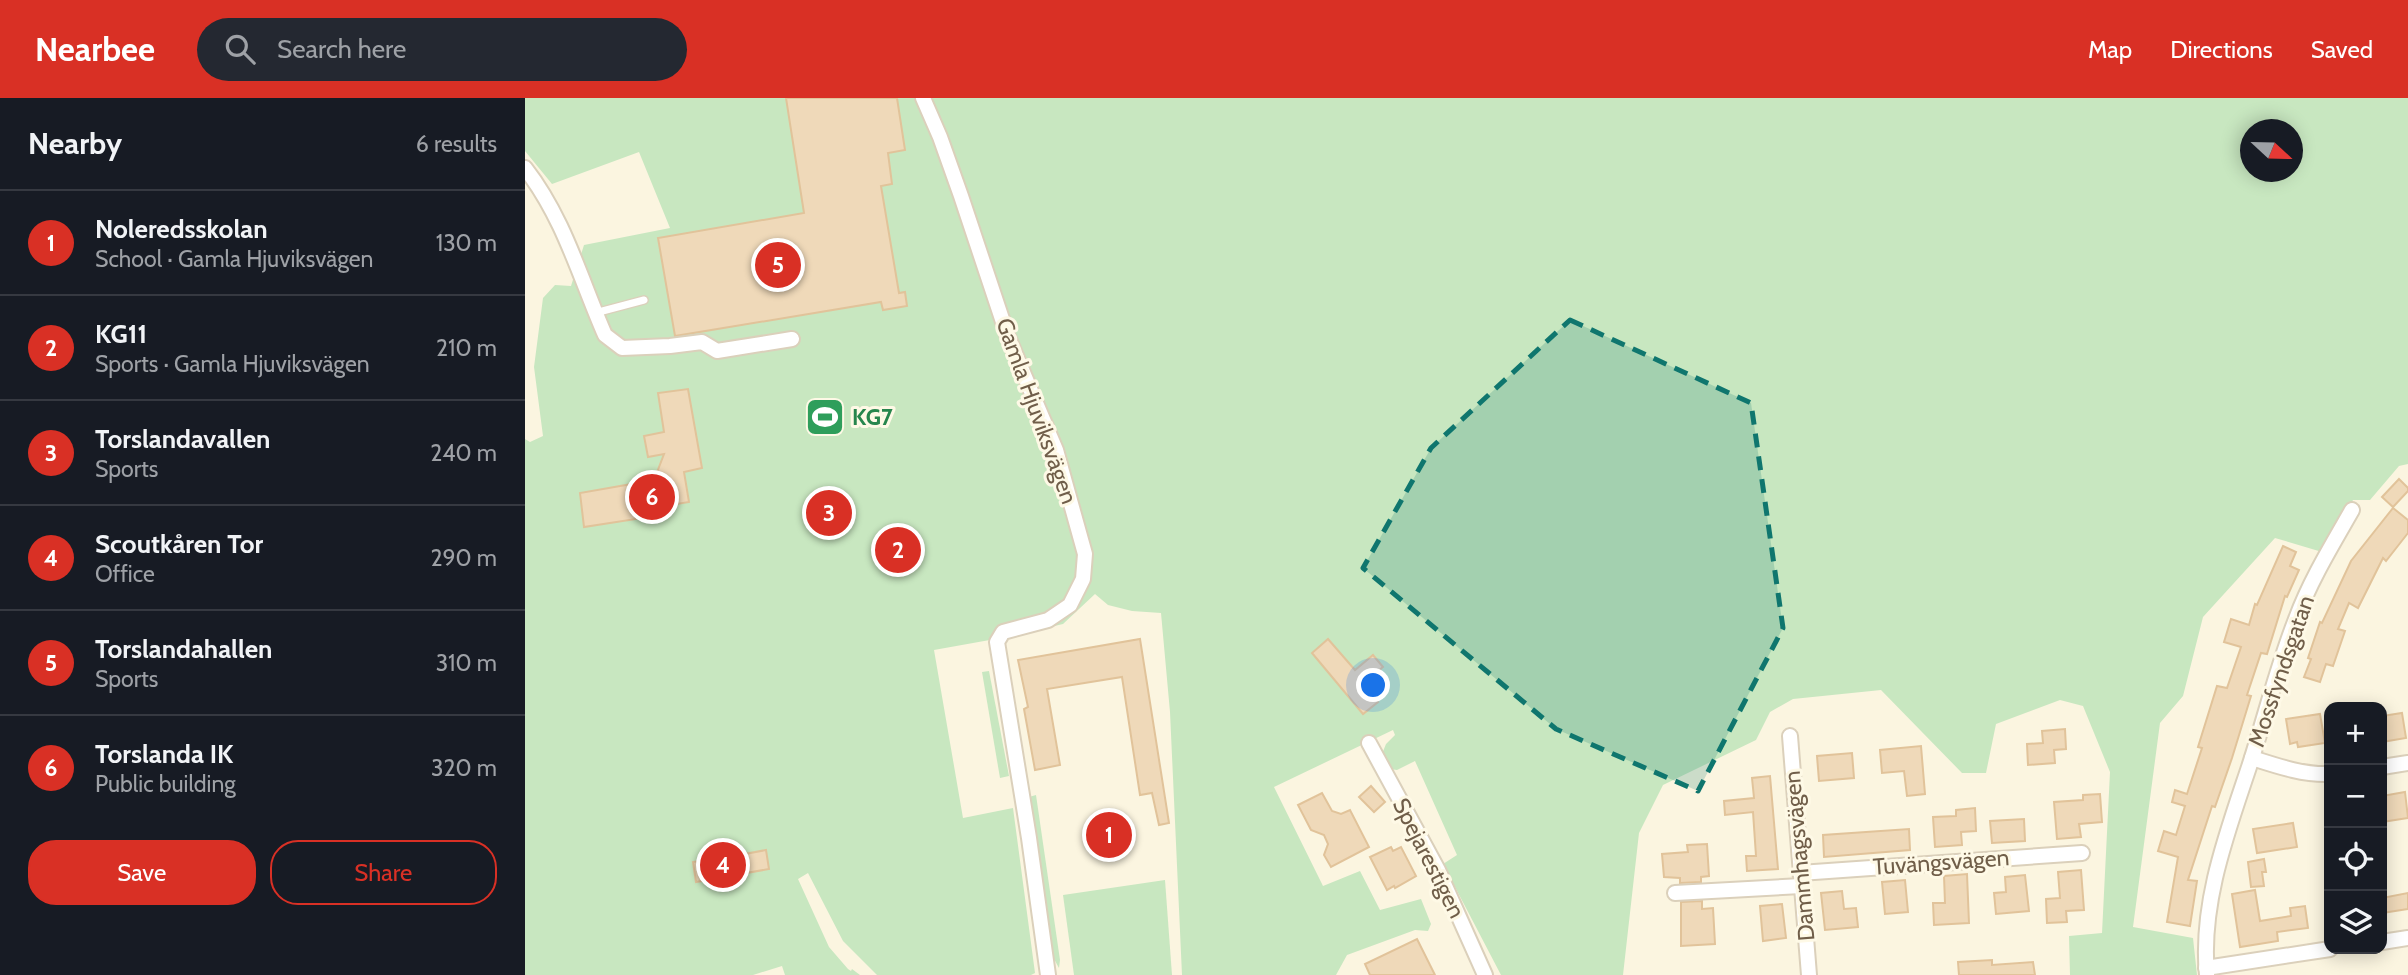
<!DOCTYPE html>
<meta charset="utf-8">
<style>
body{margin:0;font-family:Cabin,sans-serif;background:#242831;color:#f1f3f6}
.controls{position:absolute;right:21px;bottom:21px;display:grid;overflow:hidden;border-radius:14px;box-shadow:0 4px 18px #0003}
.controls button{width:63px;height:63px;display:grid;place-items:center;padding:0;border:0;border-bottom:2px solid #363941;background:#171b24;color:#f1f3f6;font:35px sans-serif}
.compass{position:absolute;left:1715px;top:21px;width:63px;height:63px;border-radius:50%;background:#171b24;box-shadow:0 4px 18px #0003;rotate:112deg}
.you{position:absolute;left:849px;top:588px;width:24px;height:24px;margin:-18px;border:5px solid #fff;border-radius:50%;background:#1a73e8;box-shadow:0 0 0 10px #1a73e833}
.badge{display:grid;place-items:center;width:46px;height:46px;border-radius:50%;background:#d93025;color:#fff;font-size:23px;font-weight:700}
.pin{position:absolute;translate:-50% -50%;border:4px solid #fff;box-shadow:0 2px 7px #0006}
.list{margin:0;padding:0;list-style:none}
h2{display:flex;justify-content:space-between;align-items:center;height:91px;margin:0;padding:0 28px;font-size:30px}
h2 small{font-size:23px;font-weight:400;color:#9ea1a6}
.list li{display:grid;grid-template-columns:46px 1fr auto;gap:21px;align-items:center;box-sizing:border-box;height:105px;padding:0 28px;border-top:2px solid #363941}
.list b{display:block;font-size:26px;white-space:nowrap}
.list p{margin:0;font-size:23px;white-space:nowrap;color:#9ea1a6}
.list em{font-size:23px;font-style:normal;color:#9ea1a6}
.actions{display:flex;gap:14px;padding:21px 28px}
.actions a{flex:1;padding:16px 0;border:2px solid #d93025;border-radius:28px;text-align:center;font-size:24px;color:#d93025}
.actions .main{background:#d93025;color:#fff}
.icon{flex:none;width:38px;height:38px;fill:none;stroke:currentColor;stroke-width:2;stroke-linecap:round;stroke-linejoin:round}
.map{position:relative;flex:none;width:1883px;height:877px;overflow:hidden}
header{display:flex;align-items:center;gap:42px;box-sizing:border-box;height:98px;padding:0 35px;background:#d93025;color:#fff}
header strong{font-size:33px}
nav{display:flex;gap:38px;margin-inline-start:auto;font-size:24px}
.search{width:490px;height:63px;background:#242831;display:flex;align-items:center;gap:18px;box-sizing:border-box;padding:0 24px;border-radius:38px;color:#9ea1a6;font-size:26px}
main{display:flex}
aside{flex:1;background:#171b24}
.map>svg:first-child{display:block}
</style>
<header>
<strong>Nearbee</strong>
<div class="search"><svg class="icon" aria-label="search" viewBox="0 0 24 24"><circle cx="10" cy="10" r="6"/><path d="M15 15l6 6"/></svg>Search here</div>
<nav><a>Map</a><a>Directions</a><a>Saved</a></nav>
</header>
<main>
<aside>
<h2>Nearby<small>6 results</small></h2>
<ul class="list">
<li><span class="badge">1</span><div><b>Noleredsskolan</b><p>School · Gamla Hjuviksvägen</p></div><em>130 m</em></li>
<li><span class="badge">2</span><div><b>KG11</b><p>Sports · Gamla Hjuviksvägen</p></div><em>210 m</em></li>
<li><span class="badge">3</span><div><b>Torslandavallen</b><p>Sports</p></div><em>240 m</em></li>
<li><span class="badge">4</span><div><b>Scoutkåren Tor</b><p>Office</p></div><em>290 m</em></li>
<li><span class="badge">5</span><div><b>Torslandahallen</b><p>Sports</p></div><em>310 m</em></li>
<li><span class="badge">6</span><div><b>Torslanda IK</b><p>Public building</p></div><em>320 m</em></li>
</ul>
<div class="actions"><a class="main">Save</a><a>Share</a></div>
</aside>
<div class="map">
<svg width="1883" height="877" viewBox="0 0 1883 877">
<rect width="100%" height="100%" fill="#fbf5e0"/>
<!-- green -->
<g fill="#c8e7c0" fill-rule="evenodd">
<path d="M0,0H1883V366L1874,368L1845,402H1828L1797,454L1750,440L1678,519L1658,598L1635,625L1608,829L1668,840L1672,877H1545L1544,838L1577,835L1585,674L1558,608L1535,602L1471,626L1461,675H1437L1356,592L1268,601L1245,614L1231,642L1138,687L1114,735L1098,877H976L918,766L932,757L890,663L872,672L865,671L857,656L861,646L870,637L868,632L749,689L798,788L835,773L855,812L896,801L906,826L903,833L890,832L822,857L811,877H657L645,614L636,515L607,513L583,507L570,496L538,526L487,538L409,552L438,720L488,710L510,875L506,877H352L318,843L283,775L273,781L304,849L323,871L326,873L327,871L335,877H260L257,868L228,877H0V341L5,344L18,338L9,269L18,200L30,187L46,188L59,147L145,130L114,54L27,86L0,53ZM1726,32H1768V74H1726Z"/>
<polygon points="464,573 484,678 475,680 457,574"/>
<polygon points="511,697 535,862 534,870 529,861 504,699"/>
<polygon points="640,782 647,877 549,877 538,797"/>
</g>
<!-- building -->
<g fill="#efd9b9" stroke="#e1c39a" stroke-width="2">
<polygon points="261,0 372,0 380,52 363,55 367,86 356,88 374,195 380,194 382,208 358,212 356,204 150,238 133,140 279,115"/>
<polygon points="163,291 177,370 159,374 164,404 110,413 111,421 59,429 55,395 129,382 139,356 123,359 119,338 139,334 133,295"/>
<polygon points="1874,381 1883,390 1883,393 1868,409 1857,399"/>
<polygon points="1868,410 1883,422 1883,435 1861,463 1858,460 1833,510 1824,505 1813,531 1820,533 1808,568 1801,566 1795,584 1779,579 1786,561 1783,560 1795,524 1797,525 1826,463"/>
<polygon points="1758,448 1771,454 1765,468 1774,472 1762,499 1760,498 1742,556 1736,555 1722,597 1726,598 1707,660 1690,709 1687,708 1663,782 1672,783 1665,828 1642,824 1653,759 1633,753 1639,733 1651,737 1660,708 1647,704 1650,692 1662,696 1677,650 1673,649 1692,588 1702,590 1716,549 1699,544 1706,521 1724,527 1730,506 1732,507"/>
<polygon points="615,541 644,725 634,727 627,695 615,697 597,579 522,591 535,667 510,672 499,611 503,609 493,562"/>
<polygon points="803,541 830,572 848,557 858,569 838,586 853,604 838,616 787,555"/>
<polygon points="1877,615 1881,640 1857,644 1857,618"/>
<polygon points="1795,616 1800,645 1773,649 1772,644 1765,646 1761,621"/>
<polygon points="1540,631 1541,651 1529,652 1530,665 1503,667 1502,646 1518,645 1517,633"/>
<polygon points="1396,648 1400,696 1382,698 1379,673 1357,675 1355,652"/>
<polygon points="1327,655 1329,680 1294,683 1292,658"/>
<polygon points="1245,678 1253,771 1222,773 1221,758 1231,758 1228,714 1200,717 1199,703 1229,700 1227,680"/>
<polygon points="846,688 860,704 849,714 834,699"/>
<polygon points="1880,694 1883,720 1857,724 1857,698"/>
<polygon points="797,695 807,713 816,716 825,712 844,749 806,769 799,757 803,746 799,737 786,732 773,707"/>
<polygon points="1575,696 1577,724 1554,726 1556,739 1532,741 1529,704 1558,702 1558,697"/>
<polygon points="1450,710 1451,733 1436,734 1437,747 1410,749 1408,719 1431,718 1431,712"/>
<polygon points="1499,721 1500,743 1467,745 1465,723"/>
<polygon points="1768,725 1772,749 1732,755 1728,731"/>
<polygon points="1384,731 1385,752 1299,759 1298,737"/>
<polygon points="201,744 204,759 241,752 244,771 171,784 168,764 185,761 182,747"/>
<polygon points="1182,746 1184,778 1176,779 1176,784 1155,785 1155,780 1139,779 1137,756 1163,754 1162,747"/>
<polygon points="866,749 868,753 876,749 891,778 870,790 869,788 862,792 845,759"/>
<polygon points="1739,761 1741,774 1737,774 1739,788 1726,789 1723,764"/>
<polygon points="1556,772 1559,812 1541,813 1542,824 1522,825 1521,801 1535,800 1533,774"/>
<polygon points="1442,776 1444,825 1409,827 1408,805 1420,805 1419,778"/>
<polygon points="1500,777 1504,813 1471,816 1469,795 1481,794 1480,779"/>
<polygon points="1380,782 1383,814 1360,816 1357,784"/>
<polygon points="1730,792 1735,823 1766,818 1765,810 1780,808 1783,830 1752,834 1753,843 1715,849 1707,796"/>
<polygon points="1317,793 1319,811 1331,810 1333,829 1300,832 1296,795"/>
<polygon points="1883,795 1883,811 1857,815 1857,800"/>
<polygon points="1177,803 1177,811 1188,810 1190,846 1156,848 1156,804"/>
<polygon points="1257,806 1261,840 1238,843 1235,808"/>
<polygon points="892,841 910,877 845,877 840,866"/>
<polygon points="1467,862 1467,867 1508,864 1510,877 1434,877 1433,864"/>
</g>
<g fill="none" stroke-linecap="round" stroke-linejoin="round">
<!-- service casing -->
<g stroke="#dbd0bb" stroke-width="10">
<polyline id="service" points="70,215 119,202"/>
</g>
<!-- minor casing -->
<g stroke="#dbd0bb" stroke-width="18">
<g id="minor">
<polyline points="398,0 415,39 436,98 483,239 531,352 560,456 558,481 545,507 523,522 478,534 472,544 504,740 523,877"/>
<path d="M0,70C39,120 55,180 80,237L97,250L145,248L177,244L192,253L267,241"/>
<polyline points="1265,638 1284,877"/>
<polyline points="844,645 913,772 960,877"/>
<path d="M1727,660C1752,668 1778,677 1804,676"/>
<polyline points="1857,669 1883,665"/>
<polyline points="1275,775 1557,755"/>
<polyline points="1150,795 1276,788"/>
<polyline points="1857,844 1883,840"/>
<polyline points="1681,870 1805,851"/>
<path d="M1682,877C1675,806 1702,735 1724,669C1740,620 1752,569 1771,521C1785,483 1807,447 1827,412"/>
</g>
</g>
<!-- service -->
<use href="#service" stroke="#fff" stroke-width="7"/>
<!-- minor -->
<use href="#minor" stroke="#fff" stroke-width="14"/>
</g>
<!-- marked area -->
<path fill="#0f766e" fill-opacity="0.2" stroke="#0f766e" stroke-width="5" stroke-dasharray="14 9" stroke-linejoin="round" d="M1045,222L1226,305L1258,530L1173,693L1031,631L838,470L906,350Z"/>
<!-- icons -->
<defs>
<g id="stadium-square" transform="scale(2.0125)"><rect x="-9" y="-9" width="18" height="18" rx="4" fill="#2e9e5b" stroke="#fef9e6"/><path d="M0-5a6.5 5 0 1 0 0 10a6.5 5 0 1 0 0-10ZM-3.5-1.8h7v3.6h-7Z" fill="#fff"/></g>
</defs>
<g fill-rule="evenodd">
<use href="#stadium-square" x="300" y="319"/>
</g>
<g text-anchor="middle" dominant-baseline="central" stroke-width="6" stroke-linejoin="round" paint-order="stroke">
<!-- street labels -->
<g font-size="23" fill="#705e49" stroke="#fef9e6">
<text transform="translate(512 313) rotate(70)">Gamla Hjuviksvägen</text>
<text transform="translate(1756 573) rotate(-71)">Mossfyndsgatan</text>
<text transform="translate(1274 758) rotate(-95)">Dammhagsvägen</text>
<text transform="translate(904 760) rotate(63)">Spejarestigen</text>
<text transform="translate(1416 764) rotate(-4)">Tuvängsvägen</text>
</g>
<!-- leisure labels -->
<g font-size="23" font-weight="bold" fill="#27864d" stroke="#fef9e6" text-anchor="start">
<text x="327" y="319">KG7</text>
</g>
</g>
</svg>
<div class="controls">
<button>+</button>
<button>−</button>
<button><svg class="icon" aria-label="locate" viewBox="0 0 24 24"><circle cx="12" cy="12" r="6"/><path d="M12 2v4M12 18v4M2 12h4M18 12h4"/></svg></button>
<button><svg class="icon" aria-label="layers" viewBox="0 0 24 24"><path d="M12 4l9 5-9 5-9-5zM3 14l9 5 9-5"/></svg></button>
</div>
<svg class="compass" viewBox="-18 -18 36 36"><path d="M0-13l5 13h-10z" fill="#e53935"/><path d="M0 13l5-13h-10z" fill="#9ea1a6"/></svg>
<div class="you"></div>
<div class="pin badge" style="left:584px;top:737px">1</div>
<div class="pin badge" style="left:373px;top:452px">2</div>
<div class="pin badge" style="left:304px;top:415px">3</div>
<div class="pin badge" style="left:198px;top:767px">4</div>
<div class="pin badge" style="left:253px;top:167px">5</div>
<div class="pin badge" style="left:127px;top:399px">6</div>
</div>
</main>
